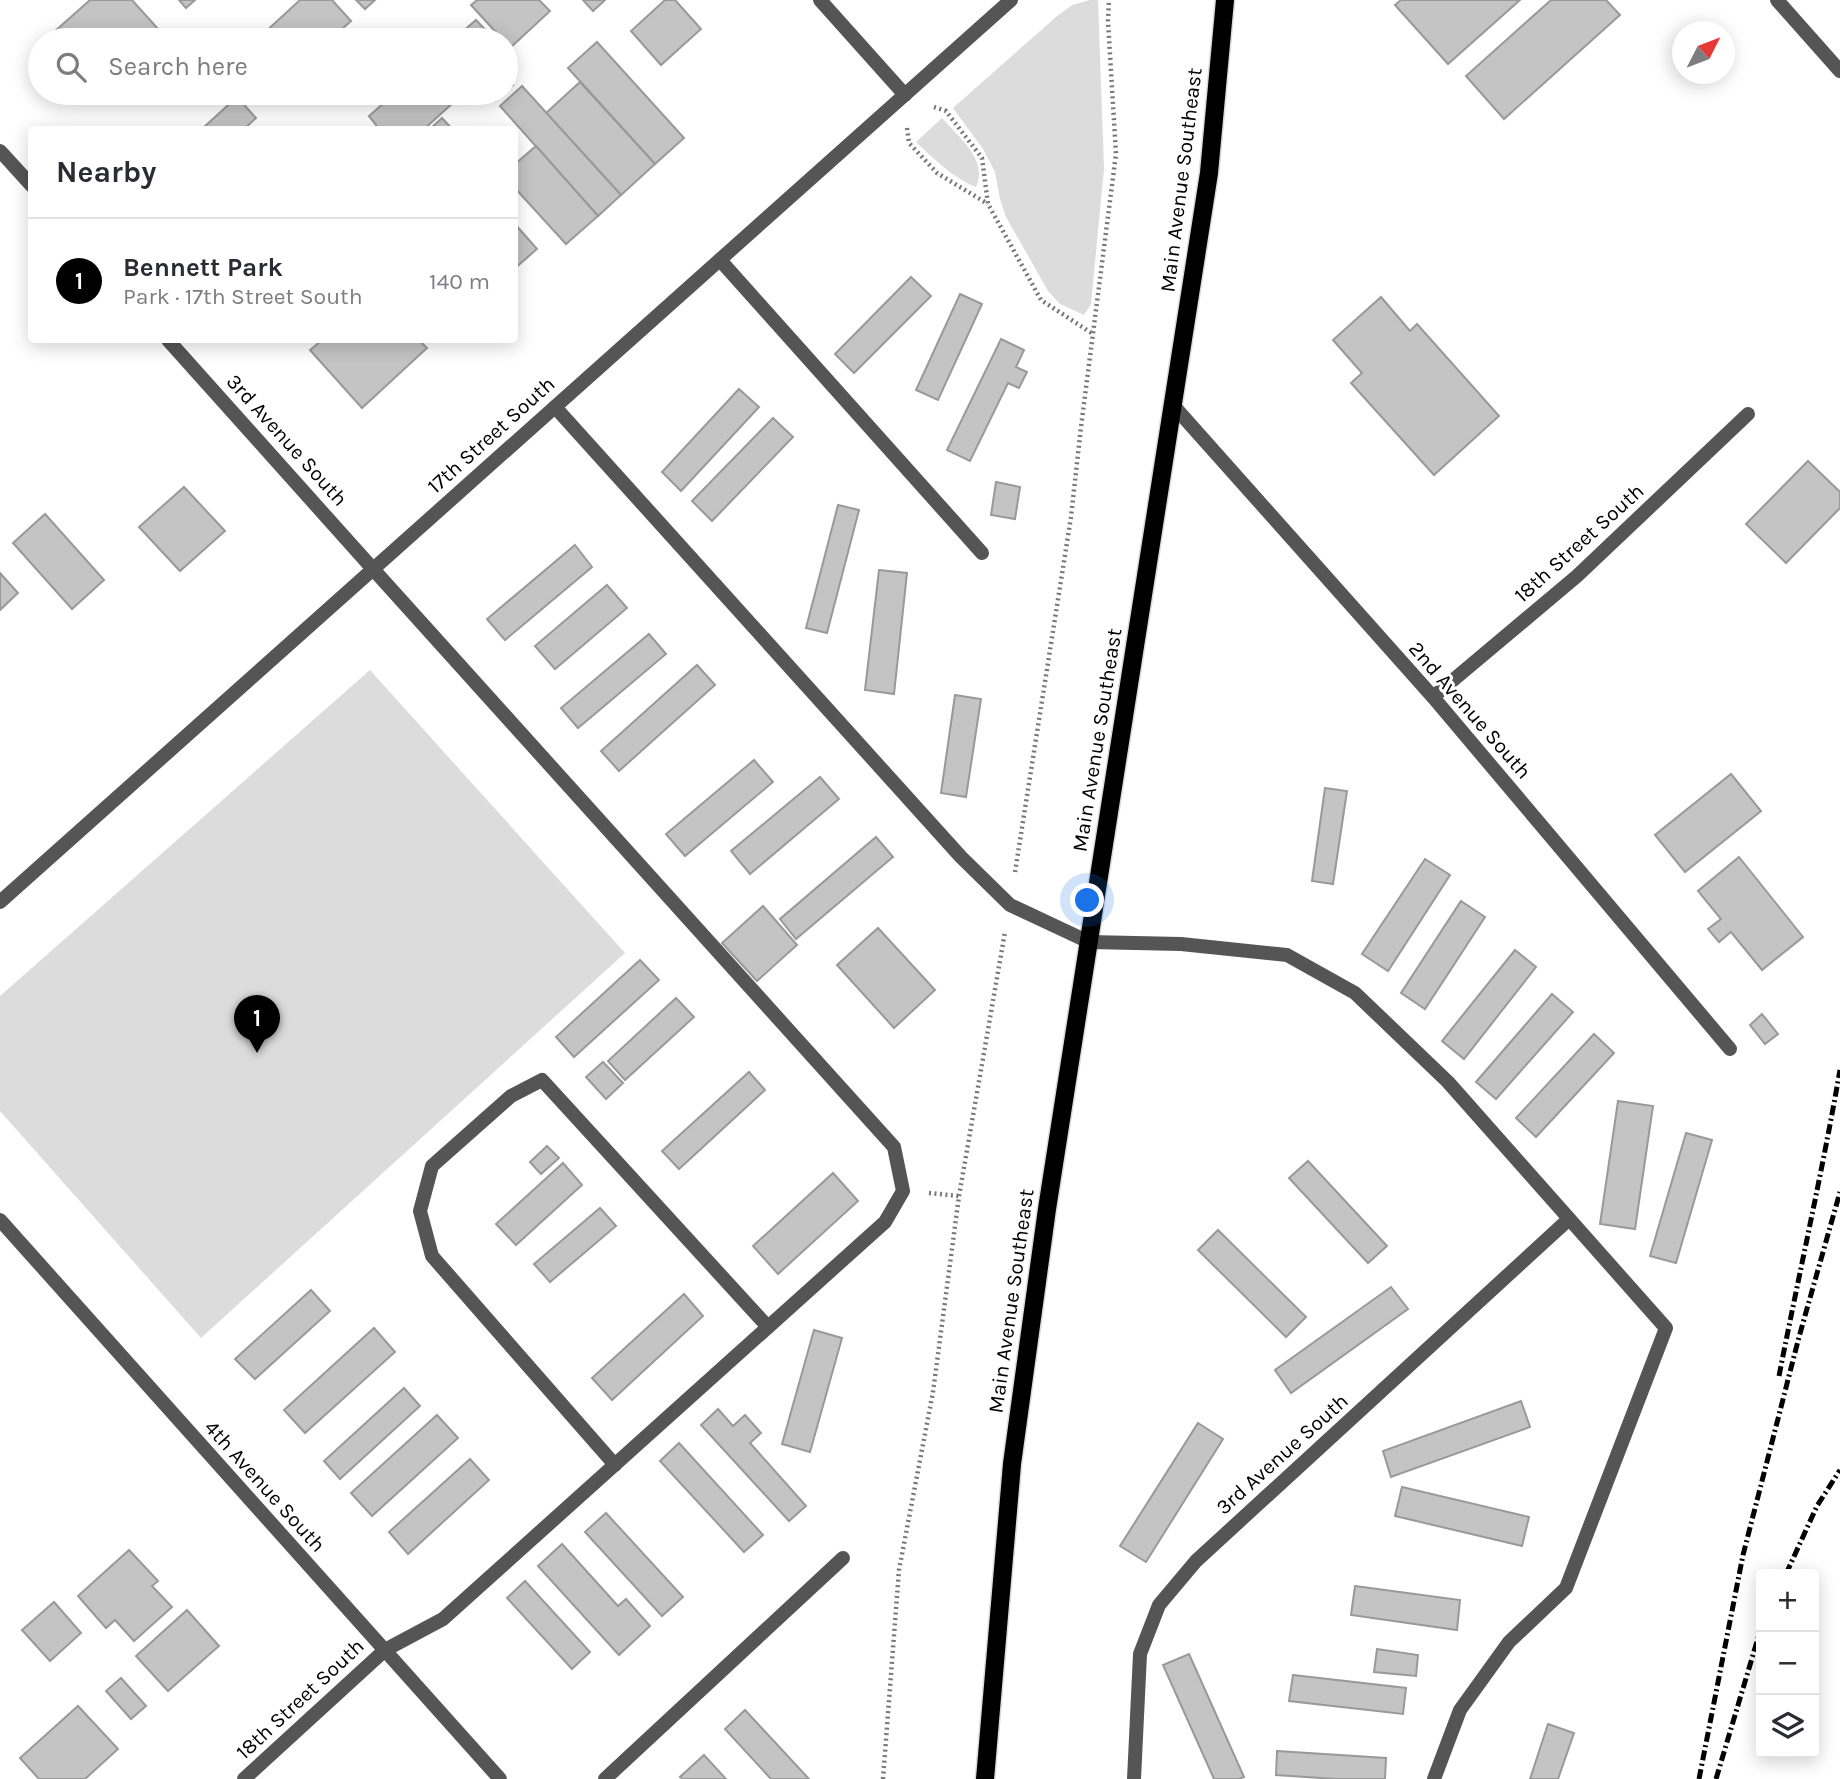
<!DOCTYPE html>
<meta charset="utf-8">
<style>
body{margin:0;font-family:Karla,sans-serif;background:#f2f2f3;color:#2b2b33}
.controls{position:absolute;right:21px;bottom:21px;display:grid;overflow:hidden;border-radius:7px;box-shadow:0 4px 18px #0003}
.controls button{width:63px;height:63px;display:grid;place-items:center;padding:0;border:0;border-bottom:2px solid #e1e1e2;background:#fff;color:#2b2b33;font:35px sans-serif}
.compass{position:absolute;left:1672px;top:21px;width:63px;height:63px;border-radius:50%;background:#fff;box-shadow:0 4px 18px #0003;rotate:48deg}
.you{position:absolute;left:1088px;top:901px;width:24px;height:24px;margin:-18px;border:5px solid #fff;border-radius:50%;background:#1a73e8;box-shadow:0 0 0 10px #1a73e833}
.badge{display:grid;place-items:center;width:46px;height:46px;border-radius:50%;background:#000;color:#fff;font-size:23px;font-weight:700}
.pin{position:absolute;translate:-50% -58px;filter:drop-shadow(0 2px 4px #0008)}
.pin::after{content:'';position:absolute;top:37px;width:24px;height:21px;background:inherit;clip-path:polygon(0 0,100% 0,50% 100%)}
.list{margin:0;padding:0;list-style:none}
h2{display:flex;justify-content:space-between;align-items:center;height:91px;margin:0;padding:0 28px;font-size:30px}
h2 small{font-size:23px;font-weight:400;color:#7c7c81}
.list li{display:grid;grid-template-columns:46px 1fr auto;gap:21px;align-items:center;box-sizing:border-box;height:126px;padding:0 28px;border-top:2px solid #e1e1e2}
.list b{display:block;font-size:26px;white-space:nowrap}
.list p{margin:0;font-size:23px;white-space:nowrap;color:#7c7c81}
.list em{font-size:23px;font-style:normal;color:#7c7c81}
.icon{flex:none;width:38px;height:38px;fill:none;stroke:currentColor;stroke-width:2;stroke-linecap:round;stroke-linejoin:round}
.map{position:relative;flex:none;width:1840px;height:1779px;overflow:hidden}
.search{position:absolute;background:#fff;box-shadow:0 4px 18px #0003;left:28px;top:28px;width:490px;height:77px;display:flex;align-items:center;gap:18px;box-sizing:border-box;padding:0 24px;border-radius:38px;color:#7c7c81;font-size:26px}
.panel{position:absolute;background:#fff;box-shadow:0 4px 18px #0003;left:28px;top:126px;width:490px;height:217px;border-radius:7px}
.map>svg:first-child{display:block}
</style>
<div class="map">
<svg width="1840" height="1779" viewBox="0 0 1840 1779">
<rect width="100%" height="100%" fill="#fff"/>
<!-- green -->
<g fill="#dcdcdc">
<polygon points="1090,0 1098,0 1104,169 1091,304 1084,315 1060,304 1048,291 1006,217 1000,199 995,172 983,149 953,108 1056,17 1072,5"/>
<path d="M942,118C958,137 989,160 976,187C953,178 934,159 916,142Z"/>
<polygon points="370,670 625,953 201,1338 0,1111 0,996"/>
</g>
<!-- building -->
<g fill="#c4c4c4" stroke="#999" stroke-width="2">
<polygon points="90,0 132,0 159,30 148,40 45,40"/>
<polygon points="179,0 195,0 186,8"/>
<polygon points="300,0 332,0 351,21 330,40 270,40 264,33"/>
<polygon points="356,0 375,0 365,9"/>
<polygon points="477,0 539,0 550,11 510,48 506,43 506,40 503,40 471,5"/>
<polygon points="583,0 605,0 593,11"/>
<polygon points="665,0 675,0 701,29 661,65 631,31"/>
<polygon points="1401,0 1520,0 1448,64 1395,5"/>
<polygon points="1551,0 1606,0 1620,15 1504,119 1466,76"/>
<polygon points="476,20 495,40 453,40"/>
<polygon points="597,42 684,138 655,164 568,68"/>
<polygon points="506,78 513,85 506,92"/>
<polygon points="580,82 655,164 621,195 546,113"/>
<polygon points="522,86 621,195 598,216 500,106"/>
<polygon points="395,93 464,93 423,130 380,130 369,116"/>
<polygon points="487,93 504,93 495,101"/>
<polygon points="237,97 256,118 243,130 204,130 203,128"/>
<polygon points="442,118 453,130 431,130 430,129"/>
<polygon points="536,146 598,216 566,244 514,187 514,165"/>
<polygon points="514,223 537,249 514,269"/>
<polygon points="911,277 931,296 854,373 835,354"/>
<polygon points="960,294 982,304 938,400 916,390"/>
<polygon points="1381,297 1410,331 1417,324 1499,416 1434,475 1351,383 1362,373 1333,340"/>
<polygon points="1001,339 1024,350 1016,367 1027,372 1019,388 1008,383 970,461 947,450"/>
<polygon points="322,340 419,340 427,348 362,408 310,350"/>
<polygon points="739,389 759,407 681,491 662,472"/>
<polygon points="773,418 793,437 712,521 692,501"/>
<polygon points="1808,461 1840,492 1840,508 1786,563 1746,524"/>
<polygon points="996,482 1020,487 1015,519 991,515"/>
<polygon points="184,487 225,531 180,571 139,527"/>
<polygon points="838,505 859,510 827,633 806,628"/>
<polygon points="45,514 104,580 72,609 13,543"/>
<polygon points="575,545 592,567 505,640 487,619"/>
<polygon points="879,570 907,573 894,694 865,690"/>
<polygon points="0,573 18,593 0,610"/>
<polygon points="607,585 627,608 555,669 535,646"/>
<polygon points="649,634 666,654 578,728 561,708"/>
<polygon points="697,665 715,685 619,771 601,751"/>
<polygon points="955,695 981,699 966,797 941,793"/>
<polygon points="754,760 773,782 685,856 666,834"/>
<polygon points="1731,774 1761,811 1685,872 1655,835"/>
<polygon points="820,777 839,799 750,874 731,851"/>
<polygon points="1325,788 1347,791 1333,884 1312,881"/>
<polygon points="876,837 893,857 796,939 780,919"/>
<polygon points="1739,857 1803,937 1762,970 1731,932 1719,942 1708,929 1721,919 1698,891"/>
<polygon points="1425,859 1450,875 1388,971 1362,954"/>
<polygon points="1461,901 1485,917 1425,1009 1401,993"/>
<polygon points="763,906 797,945 757,981 722,943"/>
<polygon points="878,928 935,990 894,1028 837,965"/>
<polygon points="1515,950 1536,967 1464,1059 1442,1041"/>
<polygon points="640,960 659,980 574,1057 556,1037"/>
<polygon points="1552,994 1573,1012 1496,1099 1476,1082"/>
<polygon points="676,998 694,1017 625,1080 608,1061"/>
<polygon points="1762,1014 1778,1034 1765,1044 1750,1025"/>
<polygon points="1594,1034 1614,1053 1536,1137 1516,1118"/>
<polygon points="603,1062 623,1083 606,1099 586,1077"/>
<polygon points="749,1072 765,1090 679,1169 662,1151"/>
<polygon points="1618,1101 1653,1106 1635,1229 1600,1224"/>
<polygon points="1686,1133 1712,1140 1676,1263 1650,1256"/>
<polygon points="547,1146 559,1158 541,1174 530,1162"/>
<polygon points="1308,1161 1387,1246 1368,1263 1289,1178"/>
<polygon points="563,1163 582,1185 516,1245 496,1224"/>
<polygon points="833,1173 858,1201 778,1274 753,1246"/>
<polygon points="600,1208 616,1226 550,1282 534,1264"/>
<polygon points="1218,1230 1306,1317 1286,1337 1198,1250"/>
<polygon points="1391,1287 1408,1309 1291,1393 1275,1370"/>
<polygon points="311,1290 330,1311 255,1379 235,1359"/>
<polygon points="684,1294 703,1316 612,1400 592,1378"/>
<polygon points="374,1328 395,1352 305,1433 284,1410"/>
<polygon points="814,1330 842,1338 810,1452 782,1444"/>
<polygon points="404,1388 420,1406 340,1479 324,1461"/>
<polygon points="1521,1401 1530,1427 1391,1477 1383,1451"/>
<polygon points="718,1409 733,1426 745,1415 761,1433 750,1443 806,1506 789,1521 701,1425"/>
<polygon points="437,1415 458,1438 372,1516 351,1493"/>
<polygon points="1198,1423 1223,1439 1146,1562 1120,1546"/>
<polygon points="679,1443 763,1535 744,1552 660,1461"/>
<polygon points="470,1459 489,1480 408,1554 389,1532"/>
<polygon points="1402,1487 1529,1517 1522,1546 1395,1516"/>
<polygon points="606,1513 683,1597 662,1616 585,1532"/>
<polygon points="562,1544 618,1606 626,1599 650,1626 619,1655 538,1566"/>
<polygon points="129,1550 158,1581 152,1586 172,1607 134,1641 115,1620 106,1628 78,1596"/>
<polygon points="525,1581 590,1652 572,1669 507,1598"/>
<polygon points="1355,1586 1460,1600 1457,1630 1351,1615"/>
<polygon points="54,1602 81,1633 50,1661 22,1630"/>
<polygon points="187,1610 219,1646 168,1691 136,1656"/>
<polygon points="1377,1649 1418,1655 1416,1676 1374,1672"/>
<polygon points="1189,1654 1244,1777 1239,1779 1214,1779 1163,1665"/>
<polygon points="1293,1675 1406,1688 1403,1714 1289,1701"/>
<polygon points="121,1678 146,1706 131,1719 106,1691"/>
<polygon points="78,1706 118,1749 85,1779 39,1779 20,1758"/>
<polygon points="745,1710 809,1779 771,1779 725,1729"/>
<polygon points="1548,1724 1574,1733 1558,1779 1530,1779"/>
<polygon points="1277,1751 1386,1758 1385,1779 1336,1779 1276,1775"/>
<polygon points="704,1755 726,1779 683,1779 680,1777"/>
</g>
<g fill="none" stroke-linecap="round" stroke-linejoin="round">
<!-- primary casing -->
<g stroke="#dbdbdb" stroke-width="21">
<polyline id="primary" points="985,1779 1012,1464 1047,1209 1209,173 1225,0"/>
</g>
<!-- path -->
<g stroke="#777" stroke-width="4.5" stroke-dasharray="2 3.5" stroke-linecap="butt">
<polyline points="934,107 946,111 982,158 988,204 1041,300 1093,334"/>
<polyline points="907,128 909,143 937,173 988,204"/>
<polyline points="1015,872 1071,517 1081,427 1116,154 1108,21 1109,0"/>
<polyline points="929,1193 959,1196"/>
<polyline points="883,1779 899,1570 933,1392 959,1196 1005,932"/>
</g>
<!-- service -->
<g stroke="#555" stroke-width="14">
<polyline points="720,260 982,553"/>
<polyline points="1172,404 1433,697 1730,1049"/>
<polyline points="373,569 894,1147 903,1191 885,1222 443,1619 385,1650"/>
<polyline points="1433,697 1577,576 1748,414"/>
<polyline points="1089,942 1181,944 1287,955 1355,993 1448,1082 1666,1328 1566,1588 1509,1642 1460,1710 1434,1779"/>
<polyline points="615,1465 432,1256 420,1211 432,1166 511,1096 542,1080 768,1327"/>
<polyline points="605,1779 843,1558"/>
<polyline points="1134,1779 1140,1654 1159,1605 1196,1561 1569,1219"/>
</g>
<!-- minor -->
<g stroke="#555" stroke-width="14">
<polyline points="820,0 905,95"/>
<polyline points="1777,0 1840,71"/>
<polyline points="0,151 32,186"/>
<polyline points="168,340 373,569"/>
<polyline points="555,407 961,857 1010,905 1089,942"/>
<polyline points="0,902 1011,0"/>
<polyline points="0,1220 500,1779"/>
<polyline points="244,1779 385,1650"/>
</g>
<!-- primary -->
<use href="#primary" stroke="#000" stroke-width="18"/>
<!-- rail -->
<g stroke="#000" stroke-width="5" stroke-dasharray="10 3.5 2 3.5" stroke-linecap="butt">
<path d="M1779,1376C1799,1274 1822,1173 1840,1070"/>
<polyline points="1786,1574 1817,1506 1840,1470"/>
<polyline points="1699,1779 1743,1555 1799,1337 1840,1192"/>
<polyline points="1716,1779 1761,1628"/>
</g>
</g>
<g text-anchor="middle" dominant-baseline="central" stroke-width="6" stroke-linejoin="round" paint-order="stroke">
<!-- street labels -->
<g font-size="21" fill="#000" stroke="#fff">
<text transform="translate(1181 180) rotate(-83)">Main Avenue Southeast</text>
<text transform="translate(491 435) rotate(-42)">17th Street South</text>
<text transform="translate(287 440) rotate(48)">3rd Avenue South</text>
<text transform="translate(1579 543) rotate(-42)">18th Street South</text>
<text transform="translate(1470 710) rotate(49)">2nd Avenue South</text>
<text transform="translate(1097 740) rotate(-81)">Main Avenue Southeast</text>
<text transform="translate(1011 1301) rotate(-82)">Main Avenue Southeast</text>
<text transform="translate(1282 1454) rotate(-42)">3rd Avenue South</text>
<text transform="translate(265 1486) rotate(48)">4th Avenue South</text>
<text transform="translate(300 1699) rotate(-43)">18th Street South</text>
</g>
</g>
</svg>
<div class="controls">
<button>+</button>
<button>−</button>
<button><svg class="icon" aria-label="layers" viewBox="0 0 24 24"><path d="M12 4l9 5-9 5-9-5zM3 14l9 5 9-5"/></svg></button>
</div>
<svg class="compass" viewBox="-18 -18 36 36"><path d="M0-13l5 13h-10z" fill="#e53935"/><path d="M0 13l5-13h-10z" fill="#7c7c81"/></svg>
<div class="you"></div>
<div class="pin badge" style="left:257px;top:1053px">1</div>
<div class="search"><svg class="icon" aria-label="search" viewBox="0 0 24 24"><circle cx="10" cy="10" r="6"/><path d="M15 15l6 6"/></svg>Search here</div>
<section class="panel">
<h2>Nearby<small></small></h2>
<ul class="list">
<li><span class="badge">1</span><div><b>Bennett Park</b><p>Park · 17th Street South</p></div><em>140 m</em></li>
</ul>
</section>
</div>
